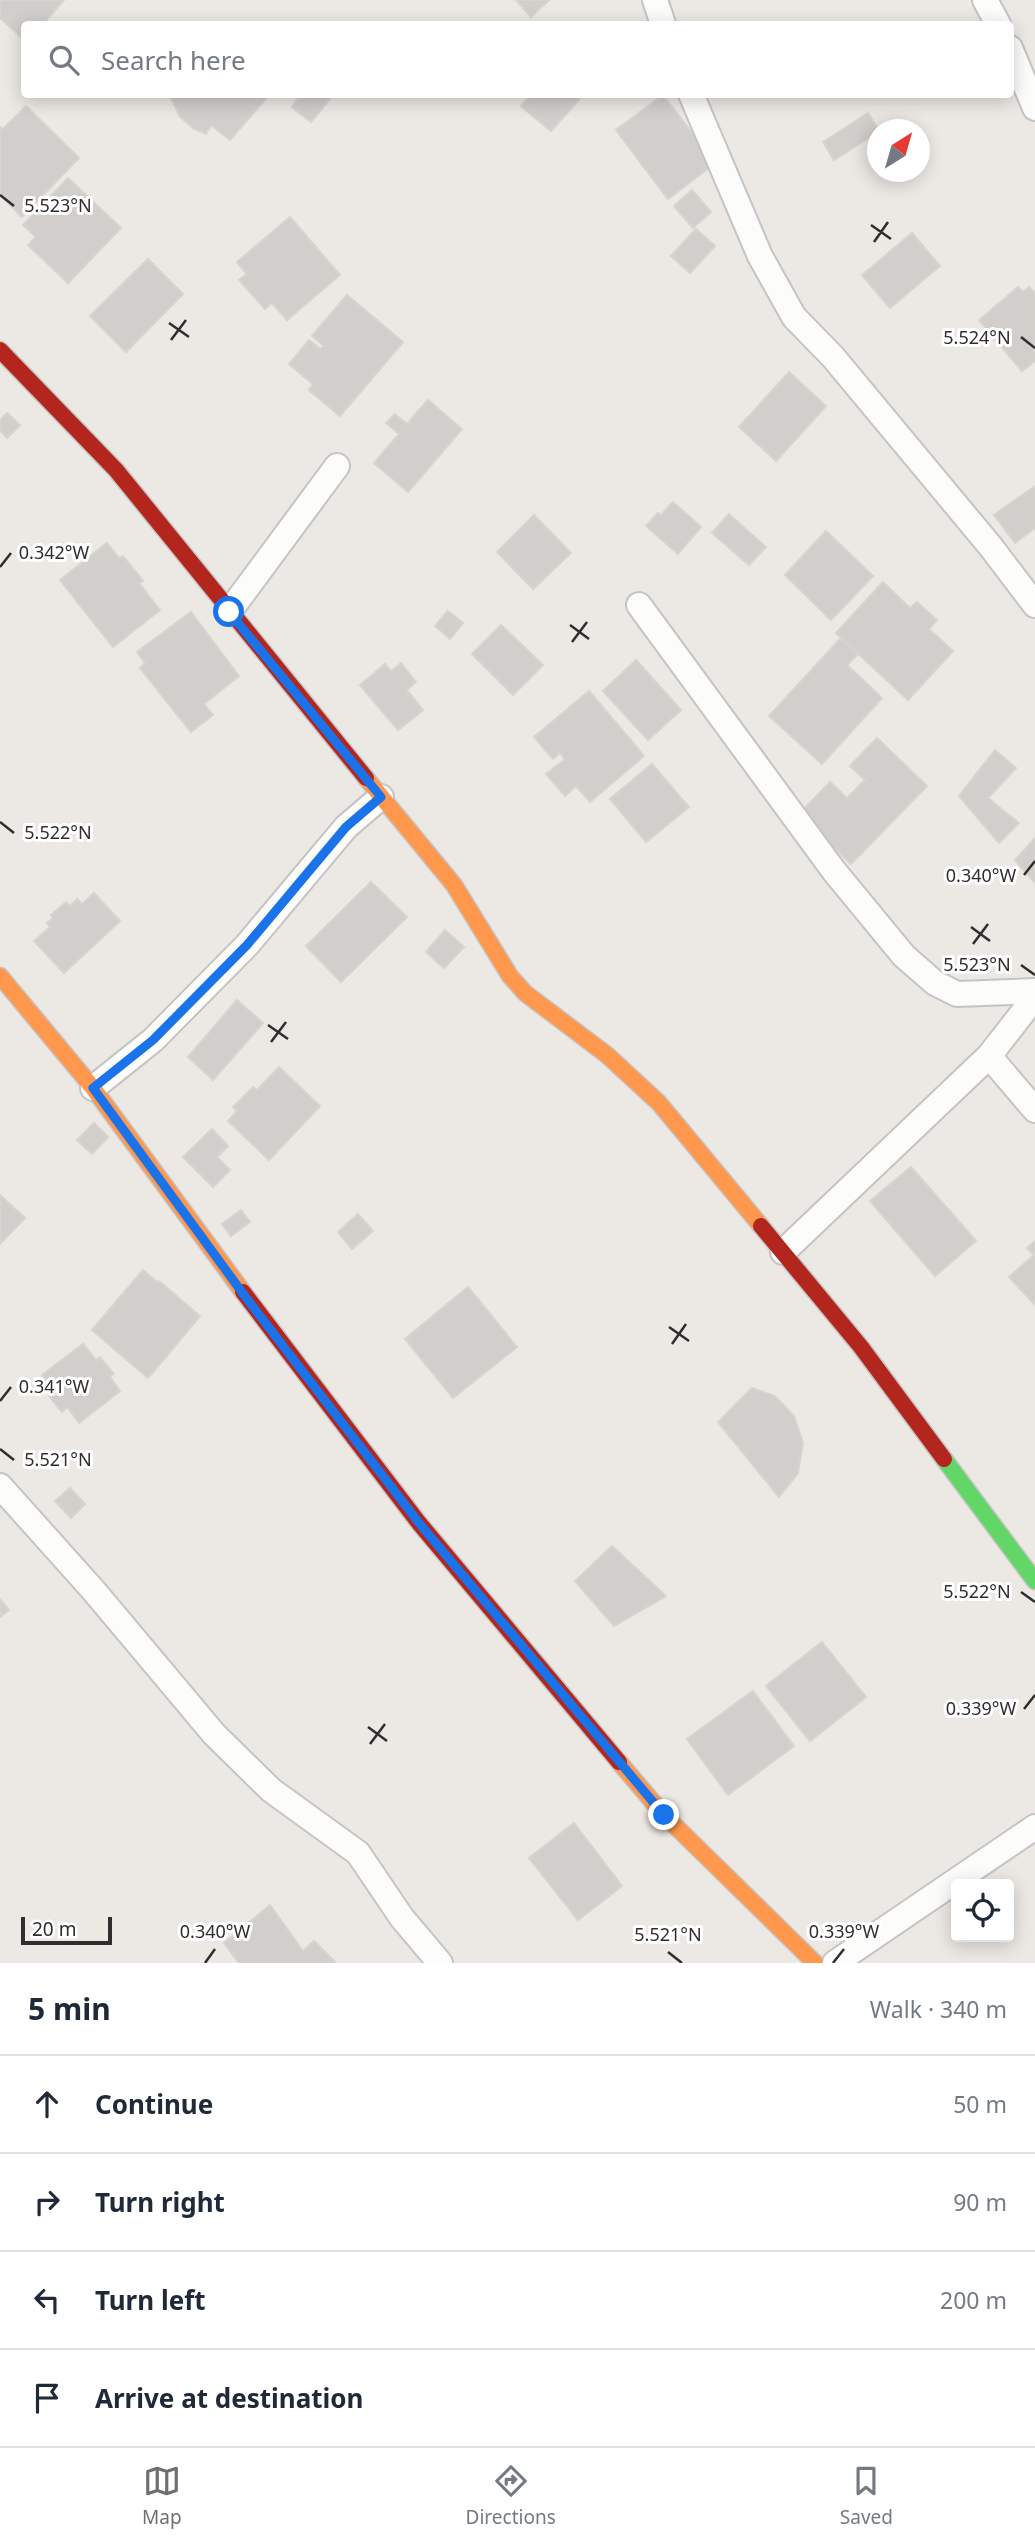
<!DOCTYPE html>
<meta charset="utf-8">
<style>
body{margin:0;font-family:"Noto Sans",sans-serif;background:#f2f2f3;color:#1f2937}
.controls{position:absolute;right:21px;bottom:21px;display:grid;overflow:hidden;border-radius:7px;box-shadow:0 4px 18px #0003}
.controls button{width:63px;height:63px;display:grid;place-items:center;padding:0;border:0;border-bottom:2px solid #e0e1e3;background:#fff;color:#1f2937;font:35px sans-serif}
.compass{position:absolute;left:867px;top:119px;width:63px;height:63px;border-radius:50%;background:#fff;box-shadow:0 4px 18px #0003;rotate:37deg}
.scale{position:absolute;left:21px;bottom:18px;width:91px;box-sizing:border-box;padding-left:7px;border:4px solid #2e2e2e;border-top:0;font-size:19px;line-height:24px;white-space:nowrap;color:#2e2e2e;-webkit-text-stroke:5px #fff;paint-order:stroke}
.stop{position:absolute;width:21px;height:21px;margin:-16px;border:5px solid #1a73e8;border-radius:50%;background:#fff}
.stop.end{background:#1a73e8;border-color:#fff;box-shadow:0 2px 7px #0008}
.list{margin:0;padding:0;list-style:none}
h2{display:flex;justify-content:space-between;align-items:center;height:91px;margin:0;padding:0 28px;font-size:30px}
h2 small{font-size:23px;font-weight:400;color:#747a83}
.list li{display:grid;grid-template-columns:46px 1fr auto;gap:21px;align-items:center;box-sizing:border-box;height:98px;padding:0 28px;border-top:2px solid #e0e1e3}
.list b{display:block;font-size:26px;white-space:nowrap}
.list em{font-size:23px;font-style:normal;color:#747a83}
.icon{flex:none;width:38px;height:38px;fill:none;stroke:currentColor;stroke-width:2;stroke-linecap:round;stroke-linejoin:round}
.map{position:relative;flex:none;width:1035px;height:1963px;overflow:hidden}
.search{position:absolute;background:#fff;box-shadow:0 4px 18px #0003;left:21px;right:21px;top:21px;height:77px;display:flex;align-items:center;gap:18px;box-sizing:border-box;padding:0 24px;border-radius:7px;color:#747a83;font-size:26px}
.sheet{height:483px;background:#fff}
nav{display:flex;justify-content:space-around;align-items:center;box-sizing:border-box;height:98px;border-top:2px solid #e0e1e3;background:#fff;font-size:19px;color:#747a83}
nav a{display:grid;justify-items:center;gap:4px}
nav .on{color:#706f6e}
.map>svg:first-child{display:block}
</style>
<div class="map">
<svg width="1035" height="1963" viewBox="0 0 1035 1963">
<rect width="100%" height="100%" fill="#ece8e4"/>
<!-- building -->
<g fill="#d1cecb" stroke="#d7d4d0" stroke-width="2">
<polygon points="0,0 64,0 43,24 24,24 24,40 0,18"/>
<polygon points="516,0 549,0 531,17"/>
<polygon points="169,94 270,94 230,140 211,125 206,134 193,128 180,117"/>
<polygon points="301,94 334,94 311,122 292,107"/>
<polygon points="531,94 584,94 551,131 521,106"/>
<polygon points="663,95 715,163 668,199 616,130"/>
<polygon points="26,106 79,158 22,217 0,195 0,127 3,129"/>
<polygon points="868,113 879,130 878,132 834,160 823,142"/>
<polygon points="68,178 121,228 68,283 28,245 36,237 23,225"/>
<polygon points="692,190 711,212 693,228 674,206"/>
<polygon points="290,217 340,275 287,320 272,303 265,309 239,280 247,274 237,262"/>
<polygon points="696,229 715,246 690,273 671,256"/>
<polygon points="912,233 940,266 890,308 862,275"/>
<polygon points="148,259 183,294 126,352 90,316"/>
<polygon points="1018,287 1023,292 1029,287 1035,293 1035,361 1022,371 979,320"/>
<polygon points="347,295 403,342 340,416 309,390 313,384 289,364 309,340 320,349 324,346 312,336"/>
<polygon points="789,372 826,406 776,461 739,427"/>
<polygon points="428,400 462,429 408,492 374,463 399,434 386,423 395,414 407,424"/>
<polygon points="7,413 20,425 7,438 0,430 0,420"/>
<polygon points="1035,486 1035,528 1015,543 994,515"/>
<polygon points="673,502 701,527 678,554 646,526 658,513 661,515"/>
<polygon points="729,514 766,547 749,565 712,533"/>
<polygon points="534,515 571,553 533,589 497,552"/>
<polygon points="826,531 873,576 831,620 785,575"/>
<polygon points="107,543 119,558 123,556 143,581 139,583 160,610 113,647 60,580"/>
<polygon points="883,582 910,608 917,602 937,620 929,629 953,651 908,700 836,633"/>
<polygon points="448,611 463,623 450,639 435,626"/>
<polygon points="191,612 239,676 204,704 213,715 191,732 140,668 145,663 137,652"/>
<polygon points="501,625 543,665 513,695 472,654"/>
<polygon points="841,638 858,654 847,665 882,698 822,764 769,716"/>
<polygon points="636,660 681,710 648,740 603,691"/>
<polygon points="401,663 416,682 407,690 423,710 398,730 360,685 385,664 391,671"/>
<polygon points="589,691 644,756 590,802 576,786 565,796 546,774 565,759 560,753 553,759 534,737"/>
<polygon points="877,738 927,786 851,864 799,814 830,782 847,798 865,780 850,766"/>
<polygon points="995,750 1016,768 988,798 1019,823 999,843 959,796"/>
<polygon points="652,764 689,807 646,842 610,799"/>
<polygon points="1035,838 1035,883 1015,860"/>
<polygon points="371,882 407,917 341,982 306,946"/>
<polygon points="94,893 120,921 64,973 34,941 50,927 47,923 53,918 51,915 66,902 70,906 77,899 82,904"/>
<polygon points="445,930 464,947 444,968 426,952"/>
<polygon points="237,1000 263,1023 213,1080 188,1057"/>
<polygon points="279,1067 320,1106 269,1160 228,1121 237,1111 233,1107 253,1087 257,1090"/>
<polygon points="94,1123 108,1137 92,1154 77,1140"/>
<polygon points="212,1129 228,1146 217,1157 230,1170 213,1187 183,1157"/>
<polygon points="911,1167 976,1241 935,1276 870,1201"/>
<polygon points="0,1195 25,1218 0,1244"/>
<polygon points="241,1210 250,1222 231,1236 222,1224"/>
<polygon points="358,1214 373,1231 352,1249 338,1232"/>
<polygon points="1035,1241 1035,1305 1009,1277 1034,1255 1027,1248"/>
<polygon points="143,1270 157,1282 159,1281 200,1316 148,1378 92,1330"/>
<polygon points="468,1287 517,1347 453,1398 405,1339"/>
<polygon points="83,1344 96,1360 100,1357 114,1374 110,1377 120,1391 79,1423 67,1407 62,1412 49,1396 55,1391 42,1375"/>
<polygon points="752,1388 775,1396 794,1416 803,1443 798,1473 779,1497 718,1422"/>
<polygon points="70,1488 85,1504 71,1518 55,1501"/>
<polygon points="612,1546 666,1596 614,1626 575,1581"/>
<polygon points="0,1599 9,1610 0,1617"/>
<polygon points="822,1642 866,1697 810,1741 766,1686"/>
<polygon points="753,1691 794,1746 728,1795 687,1739"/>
<polygon points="574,1823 622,1886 578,1920 529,1858"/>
<polygon points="270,1905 303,1951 314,1941 336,1963 239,1963 224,1943"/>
</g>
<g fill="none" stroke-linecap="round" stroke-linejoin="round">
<!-- street casing -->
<g stroke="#c5c4c5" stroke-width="28">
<g id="street">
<polyline points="655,0 663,24"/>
<polyline points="985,0 998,24"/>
<polyline points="1010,48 1035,108"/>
<polyline points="691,94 760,256 794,317 833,357 991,547 1035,605"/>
<polyline points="639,605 834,871 904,956 935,983 957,994 1035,991"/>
<polyline points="229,612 337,466"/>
<polyline points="989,1056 1035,1110"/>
<polyline points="93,1088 153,1040 247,945 346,827 381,797"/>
<polyline points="783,1252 989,1056 1035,997"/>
<polyline points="0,1486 94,1591 214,1734 271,1790 358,1853 402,1918 440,1963"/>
<polyline points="835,1963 1035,1827"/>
</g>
</g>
<!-- fast casing -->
<g stroke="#c5c4c5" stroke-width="19">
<polyline id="fast" points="944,1459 1035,1581"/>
</g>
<!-- slow casing -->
<g stroke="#c5c4c5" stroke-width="19">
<g id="slow">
<polyline points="366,778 454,885 510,976 525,993 607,1055 659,1103 761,1226"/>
<polyline points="0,976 93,1088 243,1292"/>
<polyline points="619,1762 664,1815 815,1963"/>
</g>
</g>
<!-- jam casing -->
<g stroke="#c5c4c5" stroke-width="19">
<g id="jam">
<polyline points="0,350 116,470 366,778"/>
<polyline points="761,1226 861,1347 944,1459"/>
<polyline points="243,1292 419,1523 619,1762"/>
</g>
</g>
<!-- street -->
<use href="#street" stroke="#fcfcfb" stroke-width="24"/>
<!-- fast -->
<use href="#fast" stroke="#63d668" stroke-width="16"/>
<!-- slow -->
<use href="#slow" stroke="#ff974d" stroke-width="16"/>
<!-- jam -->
<use href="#jam" stroke="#b3261e" stroke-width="16"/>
</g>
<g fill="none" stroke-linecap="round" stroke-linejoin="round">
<!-- route -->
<polyline stroke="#1a73e8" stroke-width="9" points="229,612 381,797 346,827 247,945 153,1040 93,1088 244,1295 419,1523 664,1815"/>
</g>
<!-- ticks -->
<path fill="none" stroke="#2e2e2e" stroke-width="2.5" d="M0,195L14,206M871,225L891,239M874,242L888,222M169,323L189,337M1021,337L1035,348M171,340L186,320M0,567L11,553M570,625L589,639M572,642L587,622M0,822L14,833M1024,875L1035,861M971,927L990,941M973,944L988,924M1021,965L1035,975M268,1025L288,1039M271,1042L286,1022M669,1327L689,1341M672,1344L686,1324M0,1401L11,1387M0,1449L14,1460M1021,1592L1035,1602M1024,1709L1035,1695M368,1727L387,1741M370,1744L385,1724M668,1952L682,1963M205,1963L215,1949M833,1963L844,1949"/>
<g font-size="18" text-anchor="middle" fill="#2e2e2e" stroke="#fff" stroke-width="6" stroke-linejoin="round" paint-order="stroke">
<text x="58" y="212">5.523°N</text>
<text x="977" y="344">5.524°N</text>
<text x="54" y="559">0.342°W</text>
<text x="58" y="839">5.522°N</text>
<text x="981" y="882">0.340°W</text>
<text x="977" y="971">5.523°N</text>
<text x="54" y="1393">0.341°W</text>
<text x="58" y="1466">5.521°N</text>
<text x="977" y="1598">5.522°N</text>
<text x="981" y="1715">0.339°W</text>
<text x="215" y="1938">0.340°W</text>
<text x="844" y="1938">0.339°W</text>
<text x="668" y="1941">5.521°N</text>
</g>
</svg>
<div class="controls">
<button><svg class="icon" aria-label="locate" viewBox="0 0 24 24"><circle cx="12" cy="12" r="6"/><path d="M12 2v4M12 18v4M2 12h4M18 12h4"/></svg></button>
</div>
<svg class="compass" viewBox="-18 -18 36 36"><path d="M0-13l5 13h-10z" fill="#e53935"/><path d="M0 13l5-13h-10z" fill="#747a83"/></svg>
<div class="scale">20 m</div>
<div class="stop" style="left:229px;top:612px"></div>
<div class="stop end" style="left:664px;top:1815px"></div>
<div class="search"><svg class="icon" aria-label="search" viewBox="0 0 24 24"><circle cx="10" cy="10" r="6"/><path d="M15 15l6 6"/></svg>Search here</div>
</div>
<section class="sheet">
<h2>5 min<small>Walk · 340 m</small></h2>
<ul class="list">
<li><svg class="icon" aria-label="ahead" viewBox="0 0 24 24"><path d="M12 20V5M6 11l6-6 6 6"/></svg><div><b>Continue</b></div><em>50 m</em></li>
<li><svg class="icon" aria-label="right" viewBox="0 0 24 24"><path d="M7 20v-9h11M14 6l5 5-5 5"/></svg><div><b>Turn right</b></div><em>90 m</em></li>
<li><svg class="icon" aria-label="left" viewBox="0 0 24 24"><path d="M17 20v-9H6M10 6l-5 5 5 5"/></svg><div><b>Turn left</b></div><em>200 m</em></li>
<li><svg class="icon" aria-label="arrive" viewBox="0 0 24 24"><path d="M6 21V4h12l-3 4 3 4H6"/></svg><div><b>Arrive at destination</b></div></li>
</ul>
</section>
<nav>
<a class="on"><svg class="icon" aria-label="map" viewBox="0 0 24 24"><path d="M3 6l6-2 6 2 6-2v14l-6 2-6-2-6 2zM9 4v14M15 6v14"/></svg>Map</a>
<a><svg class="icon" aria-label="directions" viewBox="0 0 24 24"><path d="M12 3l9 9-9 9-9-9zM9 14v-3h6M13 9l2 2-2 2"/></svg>Directions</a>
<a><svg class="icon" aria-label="saved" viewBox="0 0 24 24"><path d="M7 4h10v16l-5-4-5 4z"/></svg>Saved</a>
</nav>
